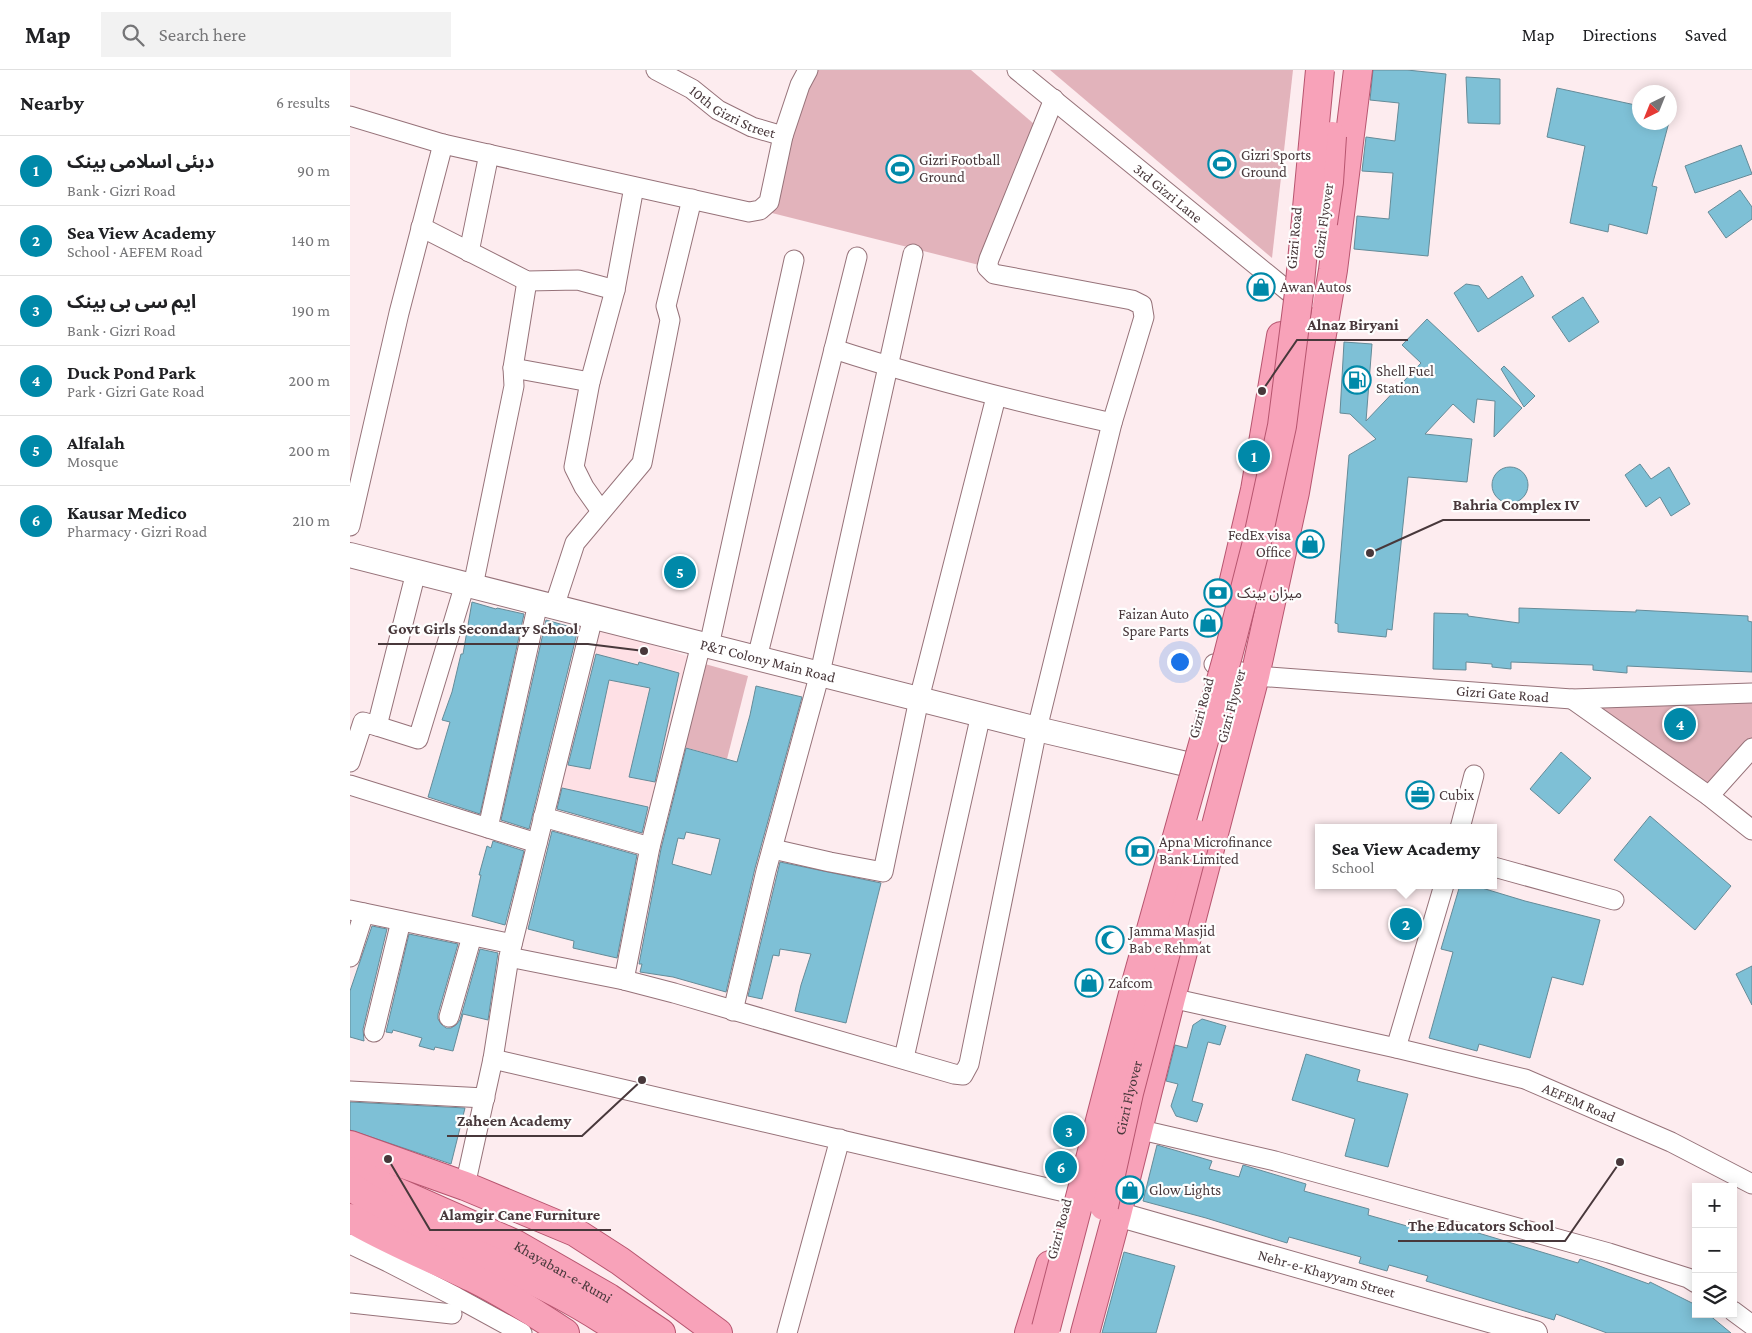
<!DOCTYPE html>
<meta charset="utf-8">
<style>
body{margin:0;font-family:"Crimson Pro","Noto Sans Arabic",serif;background:#f2f2f2;color:#202124}
.controls{position:absolute;right:15px;bottom:15px;display:grid;overflow:hidden;border-radius:0px;box-shadow:0 2px 12px #0003}
.controls button{width:45px;height:45px;display:grid;place-items:center;padding:0;border:0;border-bottom:1px solid #e0e0e0;background:#fff;color:#202124;font:25px sans-serif}
.compass{position:absolute;left:1282px;top:15px;width:45px;height:45px;border-radius:50%;background:#fff;box-shadow:0 2px 12px #0003;rotate:223deg}
.you{position:absolute;left:829px;top:591px;width:18px;height:18px;margin:-12px;border:4px solid #fff;border-radius:50%;background:#1a73e8;box-shadow:0 0 0 8px #1a73e833}
.badge{display:grid;place-items:center;width:32px;height:32px;border-radius:50%;background:#0089a9;color:#fff;font-size:16px;font-weight:700}
.pin{position:absolute;translate:-50% -50%;border:2px solid #fff;box-shadow:0 1px 5px #0006}
.popup{position:absolute;left:965px;top:754px;width:182px;height:65px;box-sizing:border-box;display:grid;place-content:center;border-radius:0px;background:#fff;filter:drop-shadow(0 1px 4px #0005);font-size:16px;white-space:nowrap;color:#757577}
.popup b{font-size:19px;color:#202124}
.popup::after{content:'';position:absolute;left:50%;top:100%;margin-left:-10px;border:10px solid transparent;border-top-color:#fff}
.list{margin:0;padding:0;list-style:none}
h2{display:flex;justify-content:space-between;align-items:center;height:65px;margin:0;padding:0 20px;font-size:21px}
h2 small{font-size:16px;font-weight:400;color:#757577}
.list li{display:grid;grid-template-columns:32px 1fr auto;gap:15px;align-items:center;box-sizing:border-box;height:70px;padding:0 20px;border-top:1px solid #e0e0e0}
.list b{display:block;font-size:19px;white-space:nowrap}
.list p{margin:0;font-size:16px;white-space:nowrap;color:#757577}
.list em{font-size:16px;font-style:normal;color:#757577}
.icon{flex:none;width:28px;height:28px;fill:none;stroke:currentColor;stroke-width:2;stroke-linecap:round;stroke-linejoin:round}
.map{position:relative;flex:none;width:1402px;height:1263px;overflow:hidden}
header{display:flex;align-items:center;gap:30px;box-sizing:border-box;height:70px;padding:0 25px;background:#fff;border-bottom:1px solid #e0e0e0}
header strong{font-size:24px}
nav{display:flex;gap:28px;margin-inline-start:auto;font-size:18px}
.search{width:350px;height:45px;background:#f2f2f2;display:flex;align-items:center;gap:12px;box-sizing:border-box;padding:0 18px;border-radius:0px;color:#757577;font-size:19px}
main{display:flex}
aside{flex:1;background:#fff}
.map>svg:first-child{display:block}
</style>
<header>
<strong>Map</strong>
<div class="search"><svg class="icon" aria-label="search" viewBox="0 0 24 24"><circle cx="10" cy="10" r="6"/><path d="M15 15l6 6"/></svg>Search here</div>
<nav><a>Map</a><a>Directions</a><a>Saved</a></nav>
</header>
<main>
<aside>
<h2>Nearby<small>6 results</small></h2>
<ul class="list">
<li><span class="badge">1</span><div><b>دبئی اسلامی بینک</b><p>Bank · Gizri Road</p></div><em>90 m</em></li>
<li><span class="badge">2</span><div><b>Sea View Academy</b><p>School · AEFEM Road</p></div><em>140 m</em></li>
<li><span class="badge">3</span><div><b>ایم سی بی بینک</b><p>Bank · Gizri Road</p></div><em>190 m</em></li>
<li><span class="badge">4</span><div><b>Duck Pond Park</b><p>Park · Gizri Gate Road</p></div><em>200 m</em></li>
<li><span class="badge">5</span><div><b>Alfalah</b><p>Mosque</p></div><em>200 m</em></li>
<li><span class="badge">6</span><div><b>Kausar Medico</b><p>Pharmacy · Gizri Road</p></div><em>210 m</em></li>
</ul>
</aside>
<div class="map">
<svg width="1402" height="1263" viewBox="0 0 1402 1263">
<rect width="100%" height="100%" fill="#fdecef"/>
<!-- built -->
<polygon fill="#fee0e5" points="243,556 340,587 295,765 203,738"/>
<!-- green -->
<g fill="#e2b3bb">
<polygon points="458,0 621,0 691,60 637,197 410,140"/>
<polygon points="700,0 943,0 922,188"/>
<polygon points="355,594 398,606 377,689 334,677"/>
<polygon points="1402,623 1402,678 1359,726 1222,629"/>
</g>
<!-- building -->
<g fill="#7ec0d6" stroke="#658b98" fill-rule="evenodd">
<polygon points="1023,0 1057,0 1096,4 1078,186 1004,179 1007,146 1039,149 1043,103 1012,101 1016,67 1045,71 1049,33 1020,30"/>
<polygon points="1116,7 1150,9 1150,54 1118,53"/>
<polygon points="1207,18 1290,36 1290,52 1319,52 1302,116 1307,117 1297,164 1259,154 1258,162 1220,153 1235,76 1197,67"/>
<polygon points="1391,75 1402,104 1345,123 1335,96"/>
<polygon points="1390,120 1402,137 1402,149 1376,168 1358,142"/>
<polygon points="1172,206 1184,226 1128,262 1104,223 1116,214 1129,216 1138,229"/>
<polygon points="1233,227 1249,252 1219,272 1202,247"/>
<polygon points="1077,249 1172,338 1144,367 1145,331 1127,329 1124,353 1103,334 1075,364 1122,369 1117,412 1058,407 1042,560 1037,559 1036,567 988,562 988,554 985,553 999,385 1026,369 1000,344 990,343 994,272 1022,274 1016,351 1071,293 1052,275"/>
<polygon points="1154,296 1185,326 1174,337 1151,299"/>
<polygon points="1290,394 1301,409 1319,397 1340,434 1321,446 1310,427 1296,437 1275,405"/>
<circle cx="1160" cy="415" r="18"/>
<polygon points="122,532 146,539 147,538 174,544 130,744 78,727 100,652 92,650 102,622 111,584 113,584"/>
<polygon points="1169,538 1286,542 1286,540 1398,546 1398,551 1402,552 1402,602 1277,596 1277,603 1243,600 1243,595 1161,592 1161,599 1142,597 1142,594 1116,592 1116,600 1083,599 1084,543 1118,544 1118,546 1169,553"/>
<polygon points="196,550 228,559 179,759 151,750"/>
<polygon points="246,584 288,595 289,592 329,603 305,712 279,707 300,618 259,610 240,699 218,695"/>
<path d="M406,616L452,627L405,798L376,922L323,907L290,902L292,894H289L311,779L336,678L387,692L400,645ZM336,762L370,769L361,805L322,794L328,768L334,769Z"/>
<polygon points="1211,682 1241,708 1209,744 1180,719"/>
<polygon points="212,718 298,737 292,763 207,739"/>
<polygon points="1300,746 1381,816 1345,860 1264,790"/>
<polygon points="202,761 287,785 267,888 223,878 224,871 178,859"/>
<polygon points="143,771 174,781 155,855 122,846 131,805 129,805 137,776 141,778"/>
<polygon points="430,792 531,813 496,953 445,941 451,915 461,884 430,879 429,886 423,885 412,929 398,926"/>
<polygon points="1110,815 1122,815 1175,831 1250,850 1233,915 1202,907 1180,988 1129,974 1127,981 1079,968 1103,882 1091,879"/>
<polygon points="22,856 37,859 13,959 14,971 0,967 0,921"/>
<polygon points="59,864 108,874 88,944 88,949 91,954 96,958 101,958 106,955 110,950 130,879 148,883 138,950 113,944 103,981 85,977 84,980 69,976 72,968 43,960 42,963 36,962"/>
<polygon points="1402,896 1402,935 1386,904"/>
<polygon points="852,949 876,956 870,975 858,972 842,1031 853,1034 847,1052 826,1046 821,1036 828,1014 816,1011 825,975 837,978 843,955"/>
<polygon points="956,984 1010,1000 1007,1011 1058,1024 1038,1097 995,1086 1005,1049 942,1030"/>
<polygon points="0,1032 115,1038 101,1094 0,1060"/>
<polygon points="807,1075 862,1091 859,1099 889,1107 893,1095 956,1114 954,1121 1019,1139 1018,1145 1057,1156 1059,1150 1093,1159 1095,1153 1228,1193 1230,1189 1299,1214 1300,1212 1346,1235 1346,1244 1358,1244 1381,1263 1257,1263 1206,1244 1204,1250 1076,1211 1078,1206 1039,1195 1037,1201 1009,1193 1011,1187 939,1167 937,1173 856,1148 793,1131"/>
<polygon points="774,1182 825,1196 806,1263 752,1263"/>
</g>
<g fill="none" stroke-linecap="round" stroke-linejoin="round">
<!-- minor casing -->
<g stroke="#967279" stroke-width="21">
<g id="minor">
<path id="s1" d="M306,0L342,19L368,40L402,57L433,66"/>
<path id="s2" d="M667,0L938,221L958,229"/>
<polyline points="0,46 93,74 399,142 410,140 419,132 433,66 450,15 458,0"/>
<polyline points="71,157 177,211 228,210 265,220"/>
<polyline points="119,182 139,84"/>
<path d="M484,279C576,309 668,332 762,353"/>
<polyline points="163,298 240,312"/>
<polyline points="251,441 234,417 224,397 240,312 265,220 284,117"/>
<polyline points="0,456 49,243 93,74"/>
<polyline points="123,516 164,316 163,298 177,211"/>
<polyline points="204,537 225,473 292,393 320,250 316,236 342,129"/>
<polyline points="359,576 444,190"/>
<polyline points="407,588 507,187"/>
<path id="s3" d="M864,594L905,606L1222,629L1402,623"/>
<polyline points="1222,629 1359,726 1402,760"/>
<polyline points="27,656 68,669 115,514"/>
<polyline points="0,692 13,652 27,656 66,502"/>
<polyline points="0,715 138,758"/>
<polyline points="1359,726 1402,678"/>
<polyline points="193,747 300,777"/>
<polyline points="1110,758 1124,705"/>
<polyline points="187,773 138,758 188,533"/>
<polyline points="423,779 480,792 533,802 569,629 646,327"/>
<polyline points="1144,797 1264,830"/>
<polyline points="0,840 162,874"/>
<polyline points="0,887 14,843"/>
<polyline points="159,887 274,910 324,923 604,1004 613,1005 619,994 687,659 762,353 794,247 792,235 782,230 644,204 637,197 639,189 704,29"/>
<polyline points="274,910 300,777 351,574"/>
<path id="s4" d="M821,928L1046,978L1175,1009L1321,1072L1402,1114"/>
<polyline points="383,941 416,801 470,603 563,184"/>
<polyline points="99,947 122,866"/>
<polyline points="24,962 51,851"/>
<polyline points="1046,978 1094,815"/>
<polyline points="554,988 631,644"/>
<polyline points="143,989 719,1123"/>
<polyline points="0,1021 135,1028"/>
<polyline points="787,1059 925,1091 1259,1183 1338,1208 1346,1213"/>
<polyline points="115,1116 143,989 159,887 243,547"/>
<polyline points="0,1174 38,1192 106,1227 172,1263"/>
<polyline points="0,1233 102,1244"/>
<polyline points="1383,1241 1402,1255"/>
<polyline points="437,1263 490,1069"/>
</g>
</g>
<!-- tertiary casing -->
<g stroke="#967279" stroke-width="26">
<g id="tertiary">
<path id="s5" d="M0,485L687,659L836,694"/>
<path id="s6" d="M767,1144L1185,1263"/>
</g>
</g>
<!-- primary casing -->
<g stroke="#b7556f" stroke-width="30">
<g id="primary">
<polyline points="881,523 905,420 931,266"/>
<polyline points="0,1075 115,1116 225,1162 270,1191 368,1263"/>
<path id="s7" d="M0,1101L165,1174L259,1228L311,1263"/>
<path d="M0,1116C86,1175 188,1202 273,1263"/>
<path d="M0,1148C39,1171 82,1188 123,1208C155,1224 185,1243 215,1263"/>
<polyline points="679,1263 700,1195"/>
<polyline points="735,1263 767,1144 821,928 905,606 945,422 983,200 1008,0"/>
</g>
</g>
<!-- minor -->
<use href="#minor" stroke="#fff" stroke-width="19"/>
<!-- tertiary -->
<use href="#tertiary" stroke="#fff" stroke-width="24"/>
<!-- primary -->
<use href="#primary" stroke="#f8a2b9" stroke-width="28"/>
<!-- primary-bridge casing -->
<g stroke="#b7556f" stroke-width="30" stroke-linecap="butt">
<g id="primary-bridge">
<polyline points="973,153 979,112 982,66"/>
<path id="s8" d="M754,1136L779,1023L847,764"/>
<polyline points="696,1258 784,920 878,585 906,476 932,356 949,223 970,0"/>
</g>
</g>
<!-- primary-bridge -->
<use href="#primary-bridge" stroke="#f8a2b9" stroke-width="28"/>
</g>
<!-- icons -->
<defs>
<g id="stadium-ring" transform="scale(1.4375)"><circle r="9.5" fill="#fefefe" stroke="#0089a9" stroke-width="1.5"/><path d="M0-5a6.5 5 0 1 0 0 10a6.5 5 0 1 0 0-10ZM-3.5-1.8h7v3.6h-7Z" fill="#0089a9"/></g>
<g id="shop-ring" transform="scale(1.4375)"><circle r="9.5" fill="#fefefe" stroke="#0089a9" stroke-width="1.5"/><path d="M-5-2.5h2.3a2.7 3.5 0 0 1 5.4 0H5L5.5 6h-11ZM-1.5-2.5h3a1.5 2.3 0 0 0-3 0Z" fill="#0089a9"/></g>
<g id="fuel-ring" transform="scale(1.4375)"><circle r="9.5" fill="#fefefe" stroke="#0089a9" stroke-width="1.5"/><path d="M-5.5-6h7V0h2V4h1.3V-2.5L3-4.5l.8-.8L6-3V5H2.5V1h-1V6h-7ZM-4.2-4.7v3.2H.2V-4.7Z" fill="#0089a9"/></g>
<g id="bank-ring" transform="scale(1.4375)"><circle r="9.5" fill="#fefefe" stroke="#0089a9" stroke-width="1.5"/><path d="M-6-4H6V4H-6ZM0-2.3a2.3 2.3 0 1 0 0 4.6a2.3 2.3 0 1 0 0-4.6Z" fill="#0089a9"/></g>
<g id="office-ring" transform="scale(1.4375)"><circle r="9.5" fill="#fefefe" stroke="#0089a9" stroke-width="1.5"/><path d="M-6-3h4V-5.5h4V-3h4V5H-6ZM-1-4.5V-3h2v-1.5ZM-6 0V1H6V0Z" fill="#0089a9"/></g>
<g id="mosque-ring" transform="scale(1.4375)"><circle r="9.5" fill="#fefefe" stroke="#0089a9" stroke-width="1.5"/><path d="M3.5-4.9A6 6 0 1 0 3.5 4.9A5 5 0 1 1 3.5-4.9Z" fill="#0089a9"/></g>
</defs>
<g fill-rule="evenodd">
<use href="#stadium-ring" x="872" y="94"/>
<use href="#stadium-ring" x="550" y="99"/>
<use href="#shop-ring" x="911" y="217"/>
<use href="#fuel-ring" x="1007" y="310"/>
<use href="#shop-ring" x="960" y="474"/>
<use href="#bank-ring" x="868" y="523"/>
<use href="#shop-ring" x="858" y="553"/>
<use href="#office-ring" x="1070" y="725"/>
<use href="#bank-ring" x="790" y="781"/>
<use href="#mosque-ring" x="760" y="870"/>
<use href="#shop-ring" x="739" y="913"/>
<use href="#shop-ring" x="780" y="1120"/>
</g>
<g text-anchor="middle" dominant-baseline="central" stroke-width="4.5" stroke-linejoin="round" paint-order="stroke">
<!-- street labels -->
<g font-size="15" fill="#48383b" stroke="#fefefe">
<text stroke="none"><textPath href="#s1" startOffset="88">10th Gizri Street</textPath></text>
<text stroke="none"><textPath href="#s2" startOffset="195">3rd Gizri Lane</textPath></text>
<text transform="translate(973 151) rotate(-82)">Gizri Flyover</text>
<text transform="translate(944 168) rotate(-85)">Gizri Road</text>
<text stroke="none"><textPath href="#s5" startOffset="431">P&amp;T Colony Main Road</textPath></text>
<text stroke="none"><textPath href="#s3" startOffset="291">Gizri Gate Road</textPath></text>
<text transform="translate(881 636) rotate(-75)">Gizri Flyover</text>
<text transform="translate(851 638) rotate(-75)">Gizri Road</text>
<text stroke="none"><textPath href="#s8" startOffset="111">Gizri Flyover</textPath></text>
<text stroke="none"><textPath href="#s4" startOffset="422">AEFEM Road</textPath></text>
<text transform="translate(709 1159) rotate(-75)">Gizri Road</text>
<text stroke="none"><textPath href="#s7" startOffset="236">Khayaban-e-Rumi</textPath></text>
<text stroke="none"><textPath href="#s6" startOffset="218">Nehr-e-Khayyam Street</textPath></text>
</g>
<!-- poi labels -->
<g font-size="15" fill="#48383b" stroke="#fefefe" text-anchor="start">
<text x="891" y="85">Gizri Sports<tspan x="891" dy="17">Ground</tspan></text>
<text x="569" y="90">Gizri Football<tspan x="569" dy="17">Ground</tspan></text>
<text x="930" y="217">Awan Autos</text>
<text x="1026" y="301">Shell Fuel<tspan x="1026" dy="17">Station</tspan></text>
<text x="941" y="465" text-anchor="end">FedEx visa<tspan x="941" dy="17">Office</tspan></text>
<text x="887" y="523">میزان بینک</text>
<text x="839" y="544" text-anchor="end">Faizan Auto<tspan x="839" dy="17">Spare Parts</tspan></text>
<text x="1089" y="725">Cubix</text>
<text x="809" y="772">Apna Microfinance<tspan x="809" dy="17">Bank Limited</tspan></text>
<text x="779" y="861">Jamma Masjid<tspan x="779" dy="17">Bab e Rehmat</tspan></text>
<text x="758" y="913">Zafcom</text>
<text x="799" y="1120">Glow Lights</text>
</g>
</g>
<!-- callouts -->
<path fill="none" stroke="#48383b" stroke-width="2" d="M912 321L947 270H1058M1020 483L1093 450H1240M294 581L238 574H28M292 1010L232 1066H97M38 1089L80 1160H261M1270 1092L1215 1171H1048"/>
<g fill="#48383b" stroke="#fefefe" stroke-width="2">
<circle cx="912" cy="321" r="5"/>
<circle cx="1020" cy="483" r="5"/>
<circle cx="294" cy="581" r="5"/>
<circle cx="292" cy="1010" r="5"/>
<circle cx="38" cy="1089" r="5"/>
<circle cx="1270" cy="1092" r="5"/>
</g>
<g font-size="16" text-anchor="middle" font-weight="bold" fill="#48383b" stroke="#fefefe" stroke-width="4.5" stroke-linejoin="round" paint-order="stroke">
<text x="1003" y="260">Alnaz Biryani</text>
<text x="1166" y="440">Bahria Complex IV</text>
<text x="133" y="564">Govt Girls Secondary School</text>
<text x="164" y="1056">Zaheen Academy</text>
<text x="170" y="1150">Alamgir Cane Furniture</text>
<text x="1131" y="1161">The Educators School</text>
</g>
</svg>
<div class="controls">
<button>+</button>
<button>−</button>
<button><svg class="icon" aria-label="layers" viewBox="0 0 24 24"><path d="M12 4l9 5-9 5-9-5zM3 14l9 5 9-5"/></svg></button>
</div>
<svg class="compass" viewBox="-18 -18 36 36"><path d="M0-13l5 13h-10z" fill="#e53935"/><path d="M0 13l5-13h-10z" fill="#757577"/></svg>
<div class="you"></div>
<div class="pin badge" style="left:904px;top:386px">1</div>
<div class="pin badge" style="left:1056px;top:854px">2</div>
<div class="popup"><b>Sea View Academy</b>School</div>
<div class="pin badge" style="left:719px;top:1061px">3</div>
<div class="pin badge" style="left:1330px;top:654px">4</div>
<div class="pin badge" style="left:330px;top:502px">5</div>
<div class="pin badge" style="left:711px;top:1097px">6</div>
</div>
</main>
